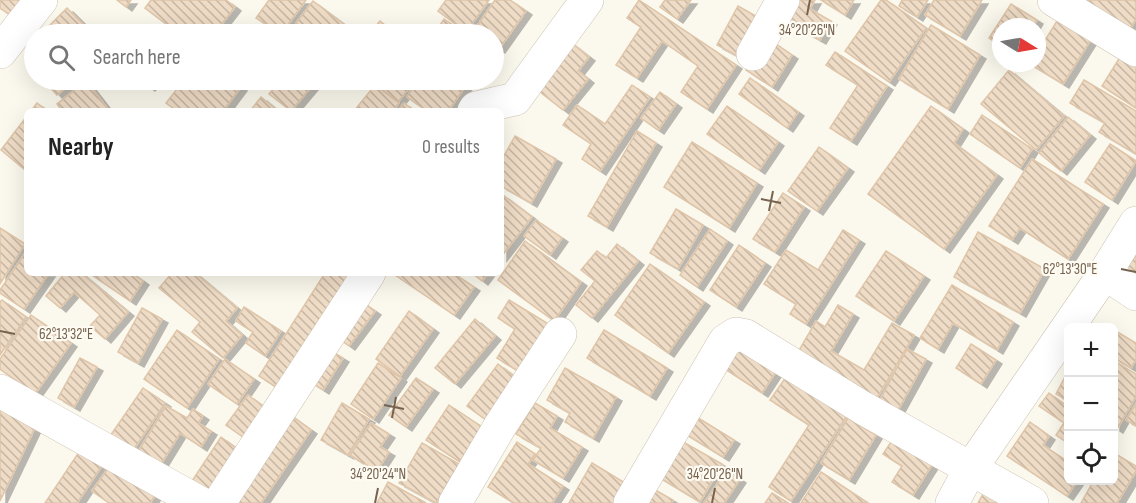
<!DOCTYPE html>
<meta charset="utf-8">
<style>
body{margin:0;font-family:"Sofia Sans Condensed",sans-serif;background:#f2f2f2;color:#222}
.controls{position:absolute;right:18px;bottom:18px;display:grid;overflow:hidden;border-radius:9px;box-shadow:0 6px 24px #0002}
.controls button{width:54px;height:54px;display:grid;place-items:center;padding:0;border:0;border-bottom:2px solid #e0e0e0;background:#fff;color:#222;font:30px sans-serif}
.compass{position:absolute;left:992px;top:18px;width:54px;height:54px;border-radius:50%;background:#fff;box-shadow:0 6px 24px #0002;rotate:101deg}
.list{margin:0;padding:0;list-style:none}
h2{display:flex;justify-content:space-between;align-items:center;height:78px;margin:0;padding:0 24px;font-size:26px}
h2 small{font-size:20px;font-weight:400;color:#767676}
.icon{flex:none;width:33px;height:33px;fill:none;stroke:currentColor;stroke-width:2;stroke-linecap:round;stroke-linejoin:round}
.map{position:relative;flex:none;width:1136px;height:503px;overflow:hidden}
.search{position:absolute;background:#fff;box-shadow:0 6px 24px #0002;left:24px;top:24px;width:480px;height:66px;display:flex;align-items:center;gap:15px;box-sizing:border-box;padding:0 21px;border-radius:33px;color:#767676;font-size:22px}
.panel{position:absolute;background:#fff;box-shadow:0 6px 24px #0002;left:24px;top:108px;width:480px;height:168px;border-radius:9px}
.map>svg:first-child{display:block}
</style>
<div class="map">
<svg width="1136" height="503" viewBox="0 0 1136 503">
<defs>
<pattern id="building-back-hatch" width="6" height="6" patternUnits="userSpaceOnUse" patternTransform="scale(1.5)"><rect width="6" height="6" fill="#efdcc6"/><path d="M-1 5l2 2M0 0l6 6M5-1l2 2" fill="none" stroke="#c6b6a3"/></pattern>
<filter id="shadow"><feDropShadow dx="6" dy="4" stdDeviation="0" flood-color="#0004"/></filter>
</defs>
<rect width="100%" height="100%" fill="#fbf8ed"/>
<!-- building -->
<g fill="url(#building-back-hatch)" stroke="#e0c5a8" stroke-width="1.5" filter="url(#shadow)">
<polygon points="0,0 31,0 16,19 0,8"/>
<polygon points="117,0 131,0 126,7"/>
<polygon points="151,0 226,0 235,7 214,34 179,34 145,8"/>
<polygon points="269,0 306,0 281,34 256,18"/>
<polygon points="446,0 489,0 466,32 438,11"/>
<polygon points="495,0 510,0 526,11 499,49 494,45 494,34 478,34 473,32"/>
<polygon points="639,0 736,65 707,109 681,92 698,66 662,41 637,78 616,65 641,27 627,18"/>
<polygon points="665,0 691,0 677,19 660,7"/>
<polygon points="790,0 815,0 810,9 831,21 820,40 780,18"/>
<polygon points="821,0 854,0 845,15"/>
<polygon points="881,0 886,0 926,28 889,82 845,51"/>
<polygon points="902,0 928,0 917,17 899,6"/>
<polygon points="934,0 982,0 960,36 925,15"/>
<polygon points="1069,0 1136,0 1136,19 1125,37"/>
<polygon points="313,1 357,34 310,34 296,23"/>
<polygon points="1011,4 1037,20 1033,27 1001,27 1001,46 989,38"/>
<polygon points="738,6 761,19 740,57 717,45"/>
<polygon points="67,8 93,34 55,34 48,27"/>
<polygon points="1062,13 1095,33 1063,84 1030,64 1037,63 1037,53"/>
<polygon points="444,19 466,34 434,34"/>
<polygon points="380,21 395,33 393,34 369,34"/>
<polygon points="931,25 980,55 948,109 899,79"/>
<polygon points="767,38 792,55 772,87 746,70"/>
<polygon points="570,42 589,57 578,71 588,79 563,110 535,88"/>
<polygon points="1125,49 1136,55 1136,108 1102,86"/>
<polygon points="835,52 887,86 851,141 830,128 858,85 826,65"/>
<polygon points="1009,70 1064,116 1036,150 981,104"/>
<polygon points="750,78 798,112 787,128 739,94"/>
<polygon points="43,80 75,80 57,95"/>
<polygon points="140,80 155,80 149,87"/>
<polygon points="184,80 231,80 241,87 223,111 177,111 166,103"/>
<polygon points="281,80 317,80 291,111 269,94"/>
<polygon points="371,80 401,80 410,87 398,102"/>
<polygon points="409,80 470,80 448,111 427,111 407,97 415,84"/>
<polygon points="1084,80 1136,111 1136,154 1099,132 1105,123 1070,103"/>
<polygon points="86,81 107,108 104,111 62,111 57,104"/>
<polygon points="375,85 399,103 393,111 354,111"/>
<polygon points="632,85 650,97 600,171 582,159 591,144 563,125 577,105 605,124"/>
<polygon points="660,92 676,104 658,130 641,118"/>
<polygon points="261,97 278,111 250,111"/>
<polygon points="37,103 48,111 31,111"/>
<polygon points="404,103 415,111 398,111"/>
<polygon points="727,106 778,142 759,170 707,134"/>
<polygon points="931,106 963,129 954,143 997,175 944,249 868,194"/>
<polygon points="982,115 1032,149 1020,168 970,134"/>
<polygon points="27,116 27,168 25,170 1,150"/>
<polygon points="1068,117 1090,135 1061,171 1039,153"/>
<polygon points="637,131 656,143 607,227 588,216"/>
<polygon points="515,136 556,159 531,203 501,186 501,161"/>
<polygon points="692,142 757,183 729,228 664,187"/>
<polygon points="1110,144 1136,161 1112,200 1085,182"/>
<polygon points="819,147 848,168 817,211 788,191"/>
<polygon points="1032,159 1103,204 1068,259 1020,228 1012,240 989,226"/>
<polygon points="783,193 804,207 775,252 753,239"/>
<polygon points="503,195 532,217 501,257 501,197"/>
<polygon points="676,209 703,225 678,269 650,253"/>
<polygon points="536,220 562,238 550,255 524,236"/>
<polygon points="0,228 25,244 0,284"/>
<polygon points="710,229 727,241 697,287 680,275"/>
<polygon points="843,230 859,240 806,324 790,314 796,304 764,284 786,250 818,270"/>
<polygon points="978,232 1045,269 1020,313 954,277"/>
<polygon points="525,241 581,282 554,321 498,280"/>
<polygon points="617,244 638,261 592,318 576,305 595,281 581,270 597,251 606,258"/>
<polygon points="739,245 765,263 736,307 710,290"/>
<polygon points="27,250 27,273 49,273 24,309 0,293 0,290"/>
<polygon points="886,251 924,276 894,321 856,296"/>
<polygon points="1136,253 1136,287 1121,278"/>
<polygon points="650,264 704,302 668,353 615,315"/>
<polygon points="65,273 81,273 128,312 105,339 90,326 100,315 74,292 60,308 46,296"/>
<polygon points="89,273 132,273 143,281 130,301"/>
<polygon points="172,273 195,273 237,308 226,321 242,335 223,358 192,332 200,322 159,288"/>
<polygon points="325,273 350,273 282,391 259,376"/>
<polygon points="397,273 453,273 474,287 454,315 395,275"/>
<polygon points="472,273 488,273 482,281"/>
<polygon points="952,285 1013,322 997,350 953,323 938,349 920,338"/>
<polygon points="358,299 375,311 349,346 333,334"/>
<polygon points="2,300 26,317 0,355 0,302"/>
<polygon points="509,300 555,328 526,376 497,358 515,329 498,318"/>
<polygon points="838,305 853,314 831,351 864,370 892,323 914,335 873,405 794,359 816,321 825,327"/>
<polygon points="244,307 281,331 265,356 246,343 253,332 236,321"/>
<polygon points="142,308 162,319 138,363 118,352"/>
<polygon points="409,311 433,329 400,376 376,359"/>
<polygon points="31,315 71,343 35,394 0,369 0,359"/>
<polygon points="475,319 495,336 455,384 435,368"/>
<polygon points="177,330 219,359 187,408 144,379"/>
<polygon points="604,330 667,368 650,396 587,358"/>
<polygon points="1114,330 1136,343 1136,359 1131,368 1114,358"/>
<polygon points="737,338 779,367 762,393 719,365"/>
<polygon points="971,344 996,360 981,384 956,368"/>
<polygon points="326,348 343,358 323,390 306,379"/>
<polygon points="907,349 926,359 898,410 880,400"/>
<polygon points="80,358 97,367 74,407 58,398"/>
<polygon points="225,359 254,379 237,404 208,384"/>
<polygon points="1114,361 1136,374 1136,396 1117,429 1114,427"/>
<polygon points="378,363 401,378 373,419 351,404"/>
<polygon points="498,364 520,381 490,423 467,406"/>
<polygon points="565,368 616,397 593,438 565,422 570,413 547,400"/>
<polygon points="1068,371 1068,401 1056,394"/>
<polygon points="788,374 848,414 791,501 769,487 809,425 770,400"/>
<polygon points="416,378 433,389 406,427 389,415"/>
<polygon points="143,388 165,403 130,455 108,439"/>
<polygon points="1049,393 1068,407 1068,443 1056,435 1064,423 1039,406"/>
<polygon points="248,395 271,412 250,442 226,425"/>
<polygon points="0,401 39,419 0,501"/>
<polygon points="342,403 369,419 348,455 321,440"/>
<polygon points="535,403 557,416 550,428 582,447 563,478 533,460 541,448 516,434"/>
<polygon points="1136,404 1136,426 1126,420"/>
<polygon points="449,405 482,427 460,462 426,440"/>
<polygon points="166,406 187,418 193,409 203,416 198,423 211,431 201,447 180,433 158,469 136,455"/>
<polygon points="690,413 734,440 723,457 679,430"/>
<polygon points="289,414 311,430 261,503 228,503"/>
<polygon points="848,418 876,435 849,480 821,463"/>
<polygon points="1030,422 1049,436 1043,445 1068,462 1068,480 1078,480 1067,496 1007,456"/>
<polygon points="371,423 389,434 380,447 389,452 376,472 350,455"/>
<polygon points="221,437 243,453 211,499 190,484"/>
<polygon points="678,439 722,464 700,502 657,476"/>
<polygon points="893,439 933,463 913,495 892,482 902,466 883,454"/>
<polygon points="517,442 535,454 528,464 563,486 552,503 514,503 488,487"/>
<polygon points="422,443 459,464 436,503 399,483"/>
<polygon points="83,446 105,461 77,503 45,503"/>
<polygon points="1114,453 1136,466 1136,471 1117,503 1081,503 1094,480 1114,480"/>
<polygon points="114,460 158,491 150,503 109,503 92,491"/>
<polygon points="592,463 630,486 620,503 569,503"/>
<polygon points="727,470 740,479 724,503 704,503"/>
<polygon points="821,472 868,503 801,503"/>
<polygon points="388,482 426,503 377,503"/>
<polygon points="988,485 1009,503 978,503"/>
<polygon points="650,487 673,500 672,503 641,503"/>
<polygon points="772,493 788,503 765,503"/>
</g>
<g fill="none" stroke-linecap="round" stroke-linejoin="round">
<!-- minor casing -->
<g stroke="#cdc2b2" stroke-width="34">
<g id="minor">
<polyline points="1054,0 1136,50"/>
<polyline points="0,52 41,0"/>
<polyline points="753,54 783,0"/>
<polyline points="474,111 476,108 515,99 587,0"/>
<polyline points="1105,273 1136,294"/>
<polyline points="0,391 200,503"/>
<polyline points="219,503 369,273"/>
<polyline points="455,503 500,426 560,334"/>
<polyline points="630,503 725,341 736,334 746,336 863,408 1032,503"/>
<polyline points="952,503 971,468 1105,273 1136,223"/>
</g>
</g>
<!-- minor -->
<use href="#minor" stroke="#fff" stroke-width="33"/>
</g>
<!-- ticks -->
<path fill="none" stroke="#766350" stroke-width="2" d="M807,15L810,0M761,199L781,203M769,211L773,191M1121,269L1136,272M0,331L15,334M384,405L404,409M392,418L396,397M375,503L378,488M712,503L715,488"/>
<g font-size="15" text-anchor="middle" fill="#766350" stroke="#fefbf3" stroke-width="4.5" stroke-linejoin="round" paint-order="stroke">
<text x="807" y="35">34°20'26"N</text>
<text x="1070" y="274">62°13'30"E</text>
<text x="66" y="339">62°13'32"E</text>
<text x="378" y="479">34°20'24"N</text>
<text x="715" y="479">34°20'26"N</text>
</g>
</svg>
<div class="controls">
<button>+</button>
<button>−</button>
<button><svg class="icon" aria-label="locate" viewBox="0 0 24 24"><circle cx="12" cy="12" r="6"/><path d="M12 2v4M12 18v4M2 12h4M18 12h4"/></svg></button>
</div>
<svg class="compass" viewBox="-18 -18 36 36"><path d="M0-13l5 13h-10z" fill="#e53935"/><path d="M0 13l5-13h-10z" fill="#767676"/></svg>
<div class="search"><svg class="icon" aria-label="search" viewBox="0 0 24 24"><circle cx="10" cy="10" r="6"/><path d="M15 15l6 6"/></svg>Search here</div>
<section class="panel">
<h2>Nearby<small>0 results</small></h2>
<ul class="list">
</ul>
</section>
</div>
